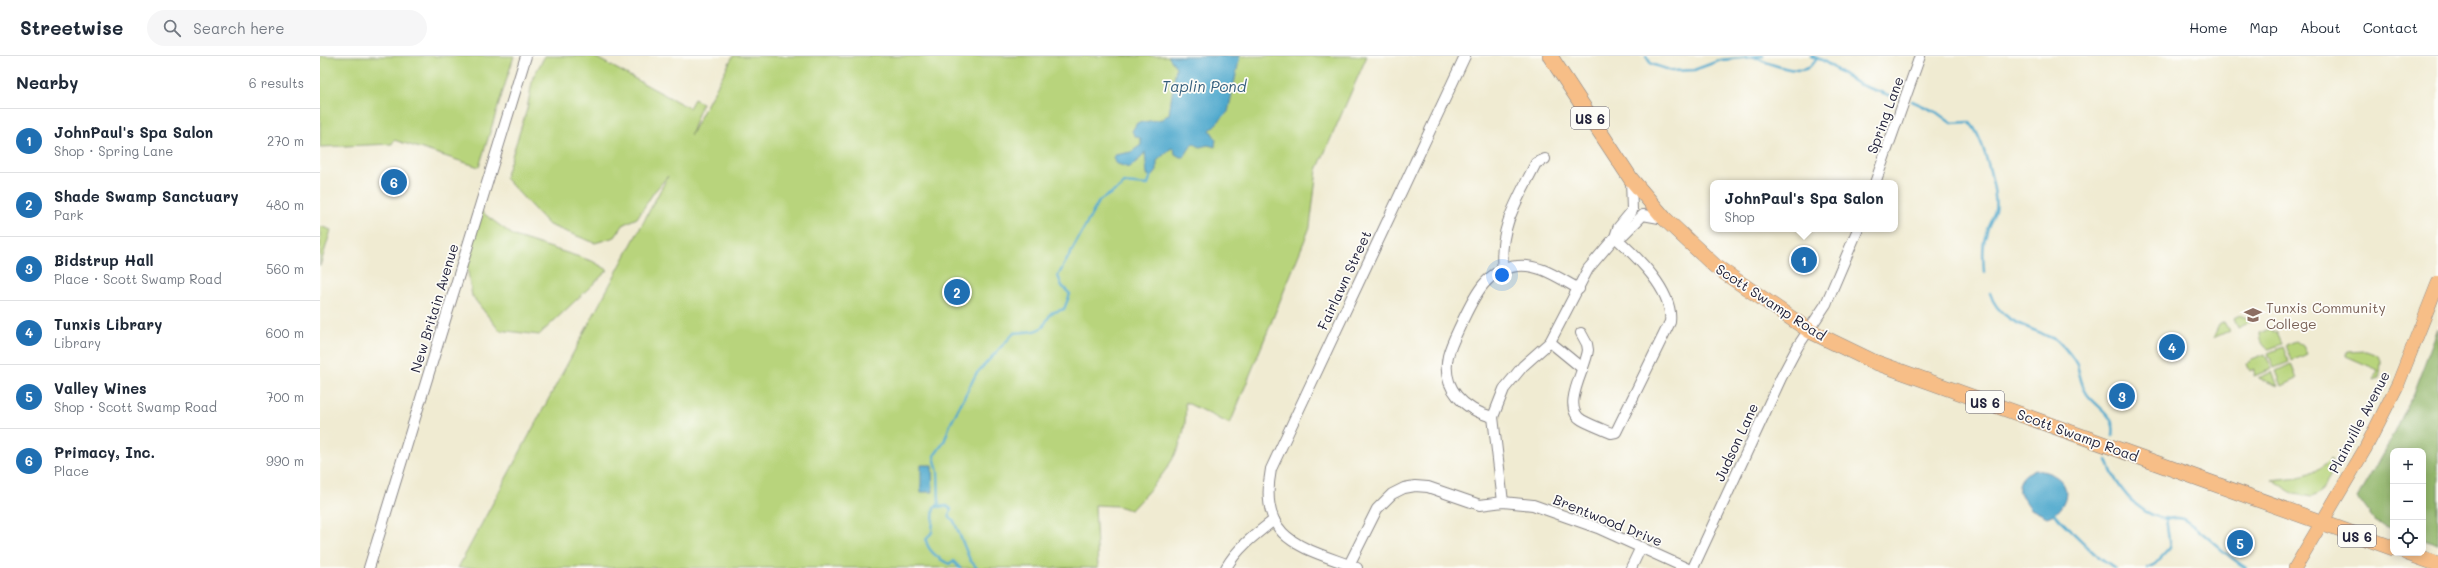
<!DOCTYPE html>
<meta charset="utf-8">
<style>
body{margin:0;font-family:Mali,sans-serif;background:#f6f6f7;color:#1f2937}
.controls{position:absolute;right:12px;bottom:12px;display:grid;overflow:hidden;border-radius:8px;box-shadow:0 2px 10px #0003}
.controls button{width:36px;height:36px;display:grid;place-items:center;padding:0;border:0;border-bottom:1px solid #e0e1e3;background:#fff;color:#1f2937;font:20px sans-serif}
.you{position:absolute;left:1182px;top:219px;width:14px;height:14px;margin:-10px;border:3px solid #fff;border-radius:50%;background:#1a73e8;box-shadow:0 0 0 6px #1a73e833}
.badge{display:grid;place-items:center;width:26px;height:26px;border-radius:50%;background:#1f6fb2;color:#fff;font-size:13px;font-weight:700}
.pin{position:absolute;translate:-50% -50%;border:2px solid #fff;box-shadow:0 1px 4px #0006}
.popup{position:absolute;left:1390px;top:124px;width:188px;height:52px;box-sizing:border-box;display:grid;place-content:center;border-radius:8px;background:#fff;filter:drop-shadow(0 1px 3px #0005);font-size:13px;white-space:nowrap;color:#747a83}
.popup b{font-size:15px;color:#1f2937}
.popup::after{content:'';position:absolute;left:50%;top:100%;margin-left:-8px;border:8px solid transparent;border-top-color:#fff}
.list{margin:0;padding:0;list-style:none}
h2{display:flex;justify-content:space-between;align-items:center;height:52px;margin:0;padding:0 16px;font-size:17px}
h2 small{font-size:13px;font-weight:400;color:#747a83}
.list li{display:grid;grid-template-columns:26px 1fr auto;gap:12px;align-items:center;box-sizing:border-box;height:64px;padding:0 16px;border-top:1px solid #e0e1e3}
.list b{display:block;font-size:15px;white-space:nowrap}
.list p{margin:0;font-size:13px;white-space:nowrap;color:#747a83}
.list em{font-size:13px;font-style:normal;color:#747a83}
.icon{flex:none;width:22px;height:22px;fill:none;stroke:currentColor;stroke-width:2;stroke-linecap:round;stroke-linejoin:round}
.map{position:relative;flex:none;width:2118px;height:512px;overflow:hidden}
header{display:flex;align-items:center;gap:24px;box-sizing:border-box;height:56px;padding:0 20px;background:#fff;border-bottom:1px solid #e0e1e3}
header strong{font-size:19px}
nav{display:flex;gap:22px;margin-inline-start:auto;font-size:14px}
.search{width:280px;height:36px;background:#f6f6f7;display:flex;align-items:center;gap:10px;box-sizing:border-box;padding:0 14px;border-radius:22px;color:#747a83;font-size:15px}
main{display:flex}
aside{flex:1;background:#fff}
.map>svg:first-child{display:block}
</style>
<header>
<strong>Streetwise</strong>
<div class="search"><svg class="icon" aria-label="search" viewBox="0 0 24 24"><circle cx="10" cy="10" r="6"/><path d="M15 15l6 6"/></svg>Search here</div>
<nav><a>Home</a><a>Map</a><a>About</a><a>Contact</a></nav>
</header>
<main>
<aside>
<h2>Nearby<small>6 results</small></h2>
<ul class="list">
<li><span class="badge">1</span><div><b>JohnPaul's Spa Salon</b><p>Shop · Spring Lane</p></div><em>270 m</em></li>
<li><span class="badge">2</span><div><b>Shade Swamp Sanctuary</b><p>Park</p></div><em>480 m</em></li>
<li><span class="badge">3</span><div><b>Bidstrup Hall</b><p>Place · Scott Swamp Road</p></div><em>560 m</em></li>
<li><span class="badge">4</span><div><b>Tunxis Library</b><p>Library</p></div><em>600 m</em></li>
<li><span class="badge">5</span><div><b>Valley Wines</b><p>Shop · Scott Swamp Road</p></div><em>700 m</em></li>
<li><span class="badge">6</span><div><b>Primacy, Inc.</b><p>Place</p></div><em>990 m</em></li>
</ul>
</aside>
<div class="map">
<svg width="2118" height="512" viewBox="0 0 2118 512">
<rect width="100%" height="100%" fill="#fdfcf7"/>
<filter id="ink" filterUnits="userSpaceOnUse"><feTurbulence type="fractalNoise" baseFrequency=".025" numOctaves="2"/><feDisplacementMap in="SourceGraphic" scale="8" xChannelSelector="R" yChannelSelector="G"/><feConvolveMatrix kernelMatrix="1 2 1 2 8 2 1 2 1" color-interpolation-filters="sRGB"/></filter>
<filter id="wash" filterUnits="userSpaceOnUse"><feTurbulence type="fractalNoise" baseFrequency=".012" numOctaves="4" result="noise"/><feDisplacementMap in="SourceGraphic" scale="16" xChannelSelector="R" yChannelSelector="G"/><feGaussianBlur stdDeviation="0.9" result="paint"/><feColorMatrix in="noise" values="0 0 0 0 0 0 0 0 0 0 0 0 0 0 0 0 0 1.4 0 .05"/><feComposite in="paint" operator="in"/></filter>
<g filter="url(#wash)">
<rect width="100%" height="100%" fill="#f0ebd2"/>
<!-- green -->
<g fill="#b8d47b" stroke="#6d7b5b">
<polygon points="0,0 194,0 159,111 74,84 72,88 0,91"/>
<path d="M225,0H273L369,52L374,43L382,47L370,80L413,0H1047L997,114L990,171L910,368L865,346C870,394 841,421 811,454L797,450L775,449L778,512H138L348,120L334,136L317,162L304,168L295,181L275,187L229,169L185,122L207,53L213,21Z"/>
<polygon points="159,154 194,180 272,205 288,214 219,279 179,274 152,240 145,199"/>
<polygon points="0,170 11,174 0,210"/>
<polygon points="1920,259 1933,265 1918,272 1914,262"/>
<polygon points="1904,266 1909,275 1893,282 1899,269"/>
<path d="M1949,273L1957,277L1962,288L1949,293C1943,291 1940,284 1940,277Z"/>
<polygon points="1976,285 1983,290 1987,298 1972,305 1966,289"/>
<polygon points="1963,291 1969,306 1954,312 1948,297"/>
<polygon points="2046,295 2057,299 2061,304 2060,322 2053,324 2058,314 2026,300 2027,296"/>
<polygon points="1945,298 1952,313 1934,320 1935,313 1930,315 1927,308 1932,303"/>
<polygon points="1971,308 1977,323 1962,330 1956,315"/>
<polygon points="1952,316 1958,330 1938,322"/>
<path d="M2011,402L2012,417L2000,437L1992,441L1974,438L1952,424C1980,420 1990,424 2011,402Z"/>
</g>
<!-- forest -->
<polygon fill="#92b66b" stroke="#5a6c53" points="2118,272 2118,489 2103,484 2103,395 2073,395 2073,473 2055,466 2037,442 2072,382 2093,338"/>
<!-- water -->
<g fill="#4fa9cd" stroke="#386684">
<polygon points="848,0 920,0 908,56 890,74 896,83 895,91 888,89 880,91 873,87 864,101 860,101 855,98 854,92 850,93 837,105 837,115 833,120 827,119 825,96 821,102 809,112 795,107 793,101 795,99 811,96 821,89 821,83 814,79 812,75 817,67 842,63 849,58 856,11"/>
<polygon points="601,409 612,409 613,436 601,436"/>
<path d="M1716,414C1736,416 1754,429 1742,449C1738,455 1734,459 1727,461L1711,453L1699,436C1697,424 1705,416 1716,414Z"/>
</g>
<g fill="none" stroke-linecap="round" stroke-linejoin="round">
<!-- stream -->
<g stroke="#4fa9cd" stroke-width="2.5">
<polyline points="1326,0 1331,8 1352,15 1374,14 1401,4 1443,0"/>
<polyline points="1491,0 1502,4 1538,28 1577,42"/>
<path d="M1435,1C1445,7 1475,17 1485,13C1490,12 1493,6 1497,3"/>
<path d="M1592,45L1616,56L1631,67L1649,66C1662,77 1678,137 1675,154C1674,160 1669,167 1667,174C1662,188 1663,201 1664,216"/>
<path d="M1670,237C1677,261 1700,269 1721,277C1726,280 1733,282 1738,285C1745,292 1753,301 1757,309C1760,319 1761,329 1767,338C1777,352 1797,359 1793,380"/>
<path d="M1787,404C1795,429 1815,456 1842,462C1849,464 1857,460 1863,463C1886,477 1903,498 1926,512"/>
<polyline points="615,451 627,450 631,453 629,460 634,465 650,504 657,512"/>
<polyline points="1734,458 1775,498 1795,512"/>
<path d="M640,512L633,505L629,508C619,503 608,496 606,484L612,476L614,451L619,448L618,416L614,400L624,386L630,369L656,318L694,277L715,275L723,271L731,257L744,253L750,238L742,230L738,220L779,145L801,131L803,127L828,129L831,118"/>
<polyline points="1827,512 1835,508 1850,492 1846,462"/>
</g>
</g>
</g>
<g filter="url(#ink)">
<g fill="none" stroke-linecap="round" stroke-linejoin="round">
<!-- minor casing -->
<g stroke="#898686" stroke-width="12">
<g id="minor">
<polyline points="1555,127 1600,0"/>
<polyline points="1295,181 1304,178 1323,159 1345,163"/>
<path d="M1183,214C1178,172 1198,143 1216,107L1225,103"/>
<path d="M1261,277L1267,288L1268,294C1266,313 1240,351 1262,364C1271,369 1282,373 1291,377L1296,376L1350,266C1354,235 1316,200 1295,181"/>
<polyline points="1230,286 1263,313"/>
<path d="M1173,361C1144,354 1121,332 1128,300C1131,288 1137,277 1142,266C1154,241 1166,213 1197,210C1219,207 1240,223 1259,233"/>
<polyline points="1183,446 1173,361 1184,333 1203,310 1230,286 1268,213 1295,181 1298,172 1312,155 1311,123"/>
<polyline points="1029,509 1057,453 1072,438 1084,432 1095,430 1108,431 1160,449 1183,446 1213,449 1278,472 1366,512"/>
<polyline points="49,512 206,0"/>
<path d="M906,512C917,492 936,478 954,464"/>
<path d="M1037,512C983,491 937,486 951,413L1145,0"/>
<polyline points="1311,512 1321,491"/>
<polyline points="1373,512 1461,322 1478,290 1506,248 1538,173"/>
</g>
</g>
<!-- major casing -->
<g stroke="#898686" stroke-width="14">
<polyline id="major" points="1975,512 2045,393 2078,328 2118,227"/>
</g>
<!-- highway casing -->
<g stroke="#898686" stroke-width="16">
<g id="highway">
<polyline points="1230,0 1311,123 1345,163 1395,210 1490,275 1552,305 2073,492"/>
<polyline points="2087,497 2118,508"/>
</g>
</g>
<!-- minor -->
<use href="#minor" stroke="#fff" stroke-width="10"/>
<!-- major -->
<use href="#major" stroke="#f7be87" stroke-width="13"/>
<!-- highway -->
<use href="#highway" stroke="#f7be87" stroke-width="15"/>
</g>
</g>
<!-- icons -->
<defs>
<g id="university-bare" transform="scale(1.38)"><path d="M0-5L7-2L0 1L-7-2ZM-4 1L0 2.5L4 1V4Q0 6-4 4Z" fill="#8d6e63" stroke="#fdfcf7" stroke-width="2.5" paint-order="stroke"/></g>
</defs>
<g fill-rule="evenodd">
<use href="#university-bare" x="1933" y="259"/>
</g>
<g text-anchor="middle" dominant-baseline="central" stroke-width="3.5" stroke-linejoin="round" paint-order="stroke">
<!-- shield labels -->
<g fill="#fdfcf7" stroke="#646373" stroke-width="1">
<rect x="1251" y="51" width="38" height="22" rx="3"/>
<rect x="1646" y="335" width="38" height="22" rx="3"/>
<rect x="2018" y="469" width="38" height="22" rx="3"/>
</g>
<g font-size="13" font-weight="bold" fill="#22223b">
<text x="1270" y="62">US 6</text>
<text x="1665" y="346">US 6</text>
<text x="2037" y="480">US 6</text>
</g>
<!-- street labels -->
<g font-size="14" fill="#22223b" stroke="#fdfcf7">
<text transform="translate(1565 59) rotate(-70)">Spring Lane</text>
<text transform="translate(1024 224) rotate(-65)">Fairlawn Street</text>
<text transform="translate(1451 246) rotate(33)">Scott Swamp Road</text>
<text transform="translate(114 252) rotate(-73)">New Britain Avenue</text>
<text transform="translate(2039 366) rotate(-62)">Plainville Avenue</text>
<text transform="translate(1758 379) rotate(20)">Scott Swamp Road</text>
<text transform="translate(1416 386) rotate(-65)">Judson Lane</text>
<text transform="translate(1288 464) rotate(22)">Brentwood Drive</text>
</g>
<!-- education labels -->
<g font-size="14" fill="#785e54" stroke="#fdfcf7" text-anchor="start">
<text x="1946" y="251">Tunxis Community<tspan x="1946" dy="16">College</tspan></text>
</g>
<!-- water labels -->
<g font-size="15" font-style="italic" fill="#365f7d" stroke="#fdfcf7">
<text x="884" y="30">Taplin Pond</text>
</g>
</g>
</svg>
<div class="controls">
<button>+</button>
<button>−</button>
<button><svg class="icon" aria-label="locate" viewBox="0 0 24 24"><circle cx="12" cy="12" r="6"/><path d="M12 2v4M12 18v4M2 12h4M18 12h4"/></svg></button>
</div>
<div class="you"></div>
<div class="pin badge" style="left:1484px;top:204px">1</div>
<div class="popup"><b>JohnPaul's Spa Salon</b>Shop</div>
<div class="pin badge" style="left:637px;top:236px">2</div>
<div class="pin badge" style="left:1802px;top:340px">3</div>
<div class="pin badge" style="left:1852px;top:291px">4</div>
<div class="pin badge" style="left:1920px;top:487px">5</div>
<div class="pin badge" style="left:74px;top:126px">6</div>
</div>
</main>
